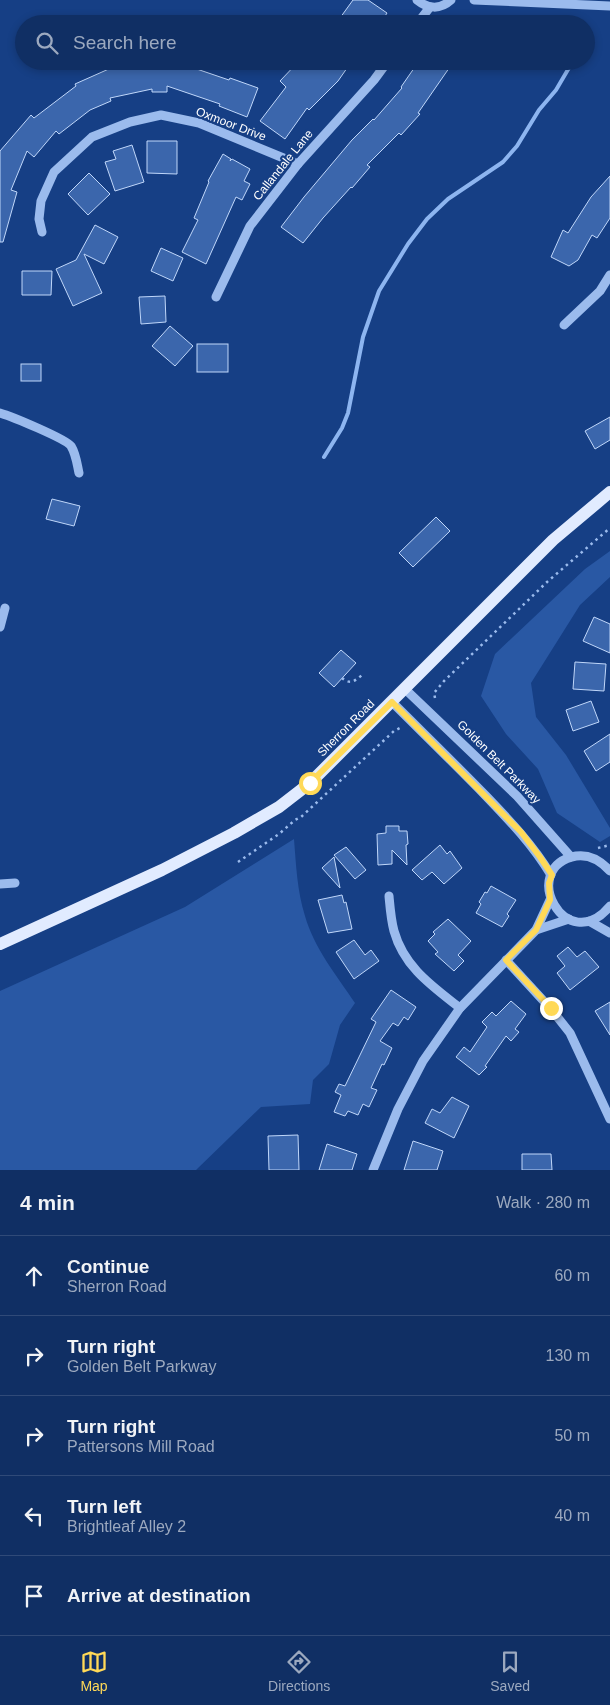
<!DOCTYPE html>
<meta charset="utf-8">
<style>
body{margin:0;font-family:Arial,sans-serif;background:#1e3b6d;color:#f1f3f6}
.stop{position:absolute;width:15px;height:15px;margin:-11px;border:4px solid #ffd957;border-radius:50%;background:#fff}
.stop.end{background:#ffd957;border-color:#fff;box-shadow:0 1px 5px #0008}
.list{margin:0;padding:0;list-style:none}
h2{display:flex;justify-content:space-between;align-items:center;height:65px;margin:0;padding:0 20px;font-size:21px}
h2 small{font-size:16px;font-weight:400;color:#9ca9bf}
.list li{display:grid;grid-template-columns:32px 1fr auto;gap:15px;align-items:center;box-sizing:border-box;height:80px;padding:0 20px;border-top:1px solid #304a78}
.list b{display:block;font-size:19px;white-space:nowrap}
.list p{margin:0;font-size:16px;white-space:nowrap;color:#9ca9bf}
.list em{font-size:16px;font-style:normal;color:#9ca9bf}
.icon{flex:none;width:28px;height:28px;fill:none;stroke:currentColor;stroke-width:2;stroke-linecap:round;stroke-linejoin:round}
.map{position:relative;flex:none;width:610px;height:1170px;overflow:hidden}
.search{position:absolute;background:#102f64;box-shadow:0 2px 8px #0003;left:15px;right:15px;top:15px;height:55px;display:flex;align-items:center;gap:12px;box-sizing:border-box;padding:0 18px;border-radius:28px;color:#9ca9bf;font-size:19px}
.sheet{height:465px;background:#102f64}
nav{display:flex;justify-content:space-around;align-items:center;box-sizing:border-box;height:70px;border-top:1px solid #304a78;background:#102f64;font-size:14px;color:#9ca9bf}
nav a{display:grid;justify-items:center;gap:2px}
nav .on{color:#ffd957}
.map>svg:first-child{display:block}
</style>
<div class="map">
<svg width="610" height="1170" viewBox="0 0 610 1170">
<rect width="100%" height="100%" fill="#163f85"/>
<!-- green -->
<g fill="#2958a4">
<polygon points="610,551 610,577 580,605 531,683 536,717 566,755 610,828 610,836 600,842 557,813 538,769 506,734 481,696 495,654 585,569"/>
<path d="M294,839C296,864 297,891 305,916C314,948 337,976 355,1003L340,1025L329,1064L313,1080L310,1104L261,1107L196,1170H0V991L185,907Z"/>
</g>
<g fill="none" stroke-linecap="round" stroke-linejoin="round">
<!-- stream -->
<polyline stroke="#8db5f0" stroke-width="4" points="324,457 342,428 348,413 363,337 379,291 408,244 427,219 448,199 503,162 517,146 539,110 556,90 573,61"/>
</g>
<!-- building -->
<g fill="#3b66ac" stroke="#c0d7fa">
<polygon points="353,0 368,0 387,13 380,24 349,24 340,18"/>
<polygon points="146,61 182,61 182,64 229,80 230,78 258,88 247,117 219,106 220,104 167,86 167,92 152,92 152,89 110,98 111,101 90,110 59,134 56,131 34,157 27,151 11,190 17,192 3,242 0,242 0,151 31,115 34,118 76,86 75,84 111,68"/>
<polygon points="299,61 352,61 338,81 309,110 307,108 285,139 260,121 286,87 280,81"/>
<polygon points="419,61 454,61 418,113 420,114 401,135 399,133 367,165 370,167 352,188 351,187 323,218 303,243 281,227 304,197 352,140 373,119 374,120 402,88 401,87"/>
<polygon points="147,141 177,141 177,174 147,173"/>
<polygon points="132,145 144,182 115,191 105,162 116,159 113,151"/>
<polygon points="223,154 231,159 230,161 232,159 250,169 244,181 250,184 242,200 236,197 206,264 182,252 198,220 194,218 209,182 208,181"/>
<polygon points="89,173 110,194 88,215 68,194"/>
<polygon points="610,176 610,218 597,238 592,235 578,260 569,266 551,257 563,230 568,233 591,197"/>
<polygon points="95,225 118,237 104,264 84,254 102,293 73,306 56,269 76,260"/>
<polygon points="161,248 183,258 173,281 151,271"/>
<polygon points="22,271 52,271 51,295 22,295"/>
<polygon points="165,296 166,322 141,324 139,297"/>
<polygon points="170,326 193,346 175,366 152,346"/>
<rect x="197" y="344" width="31" height="28"/>
<rect x="21" y="364" width="20" height="17"/>
<polygon points="610,417 610,440 595,449 585,431"/>
<polygon points="52,499 80,506 74,526 46,519"/>
<polygon points="436,517 450,531 413,567 399,553"/>
<polygon points="594,617 610,624 610,653 583,641"/>
<polygon points="341,650 356,663 334,687 319,673"/>
<polygon points="575,662 606,664 604,691 573,689"/>
<polygon points="591,701 599,722 573,731 566,710"/>
<polygon points="610,734 610,762 596,771 584,751"/>
<polygon points="386,826 399,826 399,831 407,831 408,844 406,845 407,865 392,850 392,864 378,865 377,834 386,833"/>
<polygon points="440,845 447,854 450,851 462,868 444,884 432,872 422,880 412,870"/>
<polygon points="346,847 366,870 355,879 334,855"/>
<polygon points="334,857 340,888 322,868"/>
<polygon points="491,886 516,900 507,914 509,916 502,927 476,913 481,904 479,902 485,892 487,893"/>
<polygon points="342,895 344,903 346,902 352,929 328,933 318,900"/>
<polygon points="448,919 471,941 458,955 464,961 454,971 435,954 438,952 428,941 435,934 433,932"/>
<polygon points="354,940 365,955 371,950 379,961 354,979 336,952"/>
<polygon points="568,947 577,957 585,951 599,967 570,990 557,973 565,966 557,956"/>
<polygon points="391,990 416,1007 408,1020 404,1017 398,1026 393,1023 380,1041 392,1048 384,1065 382,1064 371,1088 377,1090 369,1107 363,1104 358,1115 348,1111 345,1116 334,1112 341,1095 335,1092 339,1084 345,1086 376,1022 371,1019"/>
<polygon points="511,1001 526,1014 515,1029 519,1032 511,1041 506,1036 485,1066 487,1067 479,1075 456,1057 464,1047 470,1052 487,1027 482,1022 492,1012 496,1016"/>
<polygon points="610,1002 610,1035 595,1011"/>
<polygon points="452,1097 469,1106 454,1138 425,1123 432,1109 440,1113"/>
<polygon points="298,1135 299,1170 269,1170 268,1136"/>
<polygon points="413,1141 443,1151 437,1170 404,1170"/>
<polygon points="327,1144 357,1154 352,1170 319,1170"/>
<polygon points="522,1154 551,1154 552,1170 522,1170"/>
</g>
<g fill="none" stroke-linecap="round" stroke-linejoin="round">
<!-- path -->
<g stroke="#9bbbed" stroke-width="2.5" stroke-dasharray="2.5 4" stroke-linecap="butt">
<path d="M342,678C350,685 355,681 362,675"/>
<polyline points="435,698 434,693 444,681 547,582 610,528"/>
<polyline points="598,848 610,845"/>
<polyline points="238,862 279,834 295,820 301,817 394,731 402,727"/>
</g>
<!-- minor -->
<g stroke="#9bbbed" stroke-width="9">
<path d="M417,0C428,9 440,10 451,0"/>
<polyline points="474,0 610,6"/>
<polyline points="417,24 430,7"/>
<polyline points="42,232 39,219 41,201 54,172 92,137 130,122 161,115 199,123 298,164"/>
<polyline points="216,297 250,226 298,164 374,80 388,61"/>
<polyline points="564,325 600,291 610,275"/>
<path d="M0,413C11,416 66,439 71,446C76,454 77,464 79,473"/>
<polyline points="0,627 5,608"/>
<polyline points="405,689 517,796 571,857"/>
<path d="M392,702C423,733 455,764 486,796C510,821 533,845 551,875"/>
<path d="M610,871C601,861 590,854 576,856C517,867 566,959 610,906"/>
<polyline points="0,884 15,883"/>
<path d="M389,896C390,907 391,920 394,931C404,967 432,986 460,1008"/>
<polyline points="589,921 610,933"/>
<polyline points="536,930 569,919"/>
<polyline points="506,960 551,1009 570,1033 610,1119"/>
<polyline points="373,1170 398,1109 423,1061 460,1008 536,930 550,900"/>
</g>
<!-- major -->
<polyline stroke="#e1ebff" stroke-width="12" points="0,944 162,870 234,833 279,807 310,783 553,540 610,492"/>
</g>
<g fill="none" stroke-linecap="round" stroke-linejoin="round">
<!-- route -->
<polyline stroke="#ffd957" stroke-width="6" points="310,783 392,702 521,832 540,857 552,875 549,883 550,900 536,930 506,960 551,1008"/>
</g>
<g text-anchor="middle" dominant-baseline="central" stroke-width="4.5" stroke-linejoin="round" paint-order="stroke">
<!-- street labels -->
<g font-size="12" fill="#fff" stroke="#163f85">
<text transform="translate(231 124) rotate(21)">Oxmoor Drive</text>
<text transform="translate(283 165) rotate(-51)">Callandale Lane</text>
<text transform="translate(346 728) rotate(-45)">Sherron Road</text>
<text transform="translate(499 762) rotate(45)">Golden Belt Parkway</text>
</g>
</g>
</svg>
<div class="stop" style="left:310px;top:783px"></div>
<div class="stop end" style="left:551px;top:1008px"></div>
<div class="search"><svg class="icon" aria-label="search" viewBox="0 0 24 24"><circle cx="10" cy="10" r="6"/><path d="M15 15l6 6"/></svg>Search here</div>
</div>
<section class="sheet">
<h2>4 min<small>Walk · 280 m</small></h2>
<ul class="list">
<li><svg class="icon" aria-label="ahead" viewBox="0 0 24 24"><path d="M12 20V5M6 11l6-6 6 6"/></svg><div><b>Continue</b><p>Sherron Road</p></div><em>60 m</em></li>
<li><svg class="icon" aria-label="right" viewBox="0 0 24 24"><path d="M7 20v-9h11M14 6l5 5-5 5"/></svg><div><b>Turn right</b><p>Golden Belt Parkway</p></div><em>130 m</em></li>
<li><svg class="icon" aria-label="right" viewBox="0 0 24 24"><path d="M7 20v-9h11M14 6l5 5-5 5"/></svg><div><b>Turn right</b><p>Pattersons Mill Road</p></div><em>50 m</em></li>
<li><svg class="icon" aria-label="left" viewBox="0 0 24 24"><path d="M17 20v-9H6M10 6l-5 5 5 5"/></svg><div><b>Turn left</b><p>Brightleaf Alley 2</p></div><em>40 m</em></li>
<li><svg class="icon" aria-label="arrive" viewBox="0 0 24 24"><path d="M6 21V4h12l-3 4 3 4H6"/></svg><div><b>Arrive at destination</b></div></li>
</ul>
</section>
<nav>
<a class="on"><svg class="icon" aria-label="map" viewBox="0 0 24 24"><path d="M3 6l6-2 6 2 6-2v14l-6 2-6-2-6 2zM9 4v14M15 6v14"/></svg>Map</a>
<a><svg class="icon" aria-label="directions" viewBox="0 0 24 24"><path d="M12 3l9 9-9 9-9-9zM9 14v-3h6M13 9l2 2-2 2"/></svg>Directions</a>
<a><svg class="icon" aria-label="saved" viewBox="0 0 24 24"><path d="M7 4h10v16l-5-4-5 4z"/></svg>Saved</a>
</nav>
